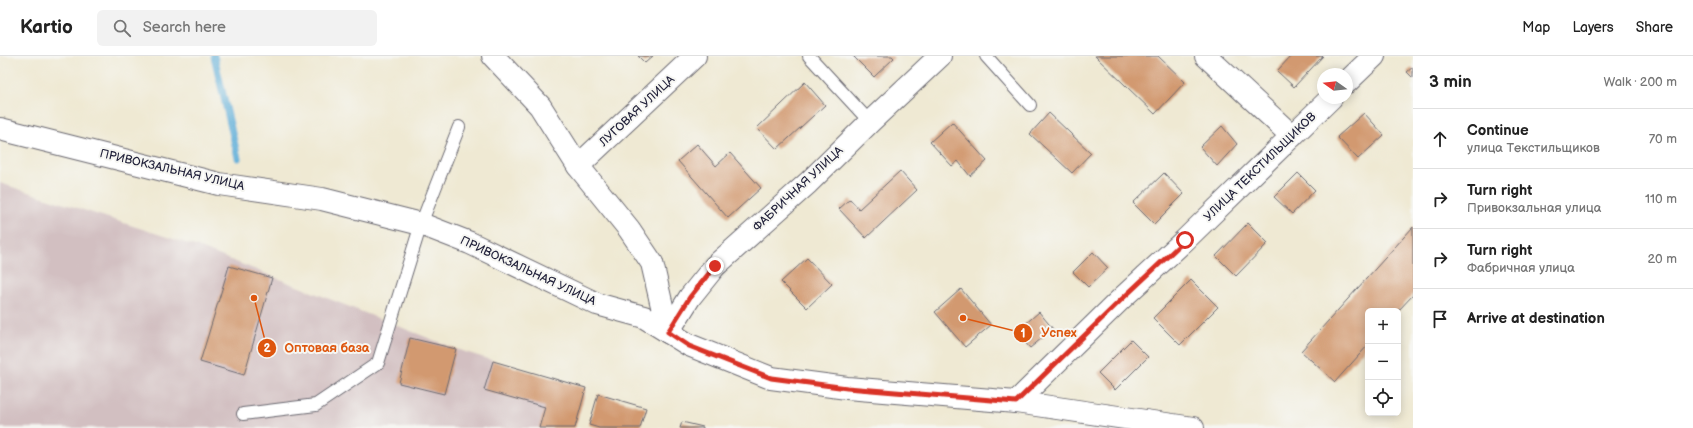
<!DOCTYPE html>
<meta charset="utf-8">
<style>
body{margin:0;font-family:"Balsamiq Sans",sans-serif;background:#f2f2f2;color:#222}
.controls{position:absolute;right:12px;bottom:12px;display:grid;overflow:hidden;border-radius:6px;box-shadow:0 2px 10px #0003}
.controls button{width:36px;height:36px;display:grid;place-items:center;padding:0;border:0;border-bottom:1px solid #e0e0e0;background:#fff;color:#222;font:20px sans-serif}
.compass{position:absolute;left:1317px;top:12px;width:36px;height:36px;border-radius:50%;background:#fff;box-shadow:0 2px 10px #0003;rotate:285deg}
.stop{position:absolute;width:12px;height:12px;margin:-9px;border:3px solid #d93025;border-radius:50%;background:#fff}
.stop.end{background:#d93025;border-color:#fff;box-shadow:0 1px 4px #0008}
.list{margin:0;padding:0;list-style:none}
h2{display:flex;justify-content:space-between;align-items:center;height:52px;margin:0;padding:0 16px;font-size:17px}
h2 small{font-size:13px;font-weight:400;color:#767676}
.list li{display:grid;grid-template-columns:26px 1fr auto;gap:12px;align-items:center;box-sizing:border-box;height:60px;padding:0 16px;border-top:1px solid #e0e0e0}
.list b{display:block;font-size:15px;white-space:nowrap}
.list p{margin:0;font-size:13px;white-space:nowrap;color:#767676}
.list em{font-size:13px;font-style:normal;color:#767676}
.icon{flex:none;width:22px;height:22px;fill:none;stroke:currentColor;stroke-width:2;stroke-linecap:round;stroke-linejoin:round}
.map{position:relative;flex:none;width:1413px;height:372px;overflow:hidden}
header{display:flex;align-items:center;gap:24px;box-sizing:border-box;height:56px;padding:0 20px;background:#fff;border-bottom:1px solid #e0e0e0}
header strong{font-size:19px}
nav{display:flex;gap:22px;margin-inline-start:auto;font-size:14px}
.search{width:280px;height:36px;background:#f2f2f2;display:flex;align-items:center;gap:10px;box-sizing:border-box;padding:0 14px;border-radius:6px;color:#767676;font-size:15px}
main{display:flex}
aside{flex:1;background:#fff}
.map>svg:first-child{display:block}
</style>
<header>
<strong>Kartio</strong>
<div class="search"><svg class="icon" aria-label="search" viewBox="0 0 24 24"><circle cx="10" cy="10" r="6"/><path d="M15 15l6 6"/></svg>Search here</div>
<nav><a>Map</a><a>Layers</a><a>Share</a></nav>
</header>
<main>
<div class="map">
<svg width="1413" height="372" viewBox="0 0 1413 372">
<rect width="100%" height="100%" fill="#f6f6f2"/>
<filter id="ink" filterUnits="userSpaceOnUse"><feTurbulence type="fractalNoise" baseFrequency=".025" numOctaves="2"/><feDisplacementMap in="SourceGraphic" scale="8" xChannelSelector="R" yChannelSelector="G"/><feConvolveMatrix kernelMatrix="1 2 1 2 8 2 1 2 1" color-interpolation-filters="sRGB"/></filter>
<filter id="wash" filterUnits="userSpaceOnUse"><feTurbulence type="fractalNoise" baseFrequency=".012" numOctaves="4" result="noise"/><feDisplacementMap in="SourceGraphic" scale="16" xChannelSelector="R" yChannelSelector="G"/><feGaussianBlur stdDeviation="0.9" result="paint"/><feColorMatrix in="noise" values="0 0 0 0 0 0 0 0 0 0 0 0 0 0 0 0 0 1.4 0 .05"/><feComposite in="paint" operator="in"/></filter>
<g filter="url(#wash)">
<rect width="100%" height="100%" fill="#efe9d3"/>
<!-- industrial -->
<polygon fill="#d2bfc1" points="0,127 198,191 456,293 586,334 575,372 0,372"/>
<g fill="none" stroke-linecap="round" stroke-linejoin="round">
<!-- stream -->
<polyline stroke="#5eaed8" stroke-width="7" points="214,0 238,102"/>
</g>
<g id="blocks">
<!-- building -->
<g fill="#d2996f">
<polygon points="638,0 653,0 645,7"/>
<polygon points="853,0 892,0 894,2 874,21"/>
<polygon points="1095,0 1158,0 1185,26 1155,58"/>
<polygon points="1291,0 1323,0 1294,31 1277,15"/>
<polygon points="1413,11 1413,22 1407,16"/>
<polygon points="805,26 825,49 777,93 757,72"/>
<polygon points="1049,57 1091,97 1072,117 1030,78"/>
<polygon points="1364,57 1384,79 1358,103 1337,81"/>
<polygon points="952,66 987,105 970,120 958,105 952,110 930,86"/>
<polygon points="1222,70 1237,88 1217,110 1200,91"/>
<polygon points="697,88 716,110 730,97 761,132 728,162 678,105"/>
<polygon points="900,115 917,134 866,182 839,153 850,143 859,153"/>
<polygon points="1164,117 1184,138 1154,168 1133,147"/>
<polygon points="1298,117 1315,134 1292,158 1274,141"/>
<polygon points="1248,167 1268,187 1236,220 1216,200"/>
<polygon points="1413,171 1413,239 1398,255 1368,255 1368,289 1335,326 1301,295"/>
<polygon points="1093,196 1108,212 1088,231 1073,216"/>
<polygon points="807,202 832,228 807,252 781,226"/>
<polygon points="229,210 272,222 244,319 200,306"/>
<polygon points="1191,224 1218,251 1180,289 1153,262"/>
<polygon points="961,233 991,269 965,291 935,256"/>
<polygon points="1039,256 1053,273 1030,292 1016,276"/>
<polygon points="410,282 456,293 444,338 399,327"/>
<polygon points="1131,284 1148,301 1115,334 1098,317"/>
<polygon points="493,305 586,332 575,372 539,372 545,351 484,334"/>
<polygon points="598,338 646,352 640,372 599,372 589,369"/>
<polygon points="682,366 703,371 703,372 680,372"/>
</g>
</g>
</g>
<g filter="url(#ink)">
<use href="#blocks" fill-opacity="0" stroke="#6a6870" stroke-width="1"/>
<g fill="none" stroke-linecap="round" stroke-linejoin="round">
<!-- lane casing -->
<g stroke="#6a6870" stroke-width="14">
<g id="lane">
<polyline points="809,0 870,66"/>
<polyline points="986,0 1030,49"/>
<polyline points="243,358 316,349 378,307 421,168 459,71"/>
</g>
</g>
<!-- street casing -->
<g stroke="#6a6870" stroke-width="24">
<g id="street">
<polyline points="493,0 540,50 578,110 629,173 652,207 668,276"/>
<polyline points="1206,0 1292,80"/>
<polyline points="1347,26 1374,0"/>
<polyline points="0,73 219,128 322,143 421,168 470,187 597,248 644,261 689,289 771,322 847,332 1016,346 1193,372"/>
<polyline points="578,110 695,0"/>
<polyline points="668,276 690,241 715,210 808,127 870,66 940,0"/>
<polyline points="1016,346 1121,243 1185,184 1331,42"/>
</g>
</g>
<!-- lane -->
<use href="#lane" stroke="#fff" stroke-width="12"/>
<!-- street -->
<use href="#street" stroke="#fff" stroke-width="22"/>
</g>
</g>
<g fill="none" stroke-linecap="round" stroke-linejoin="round" filter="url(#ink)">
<!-- route -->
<polyline stroke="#d93025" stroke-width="5" points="715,210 690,241 668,276 689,290 771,322 847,332 1016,346 1121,244 1185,184"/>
</g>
<g text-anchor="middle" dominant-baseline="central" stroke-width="4" stroke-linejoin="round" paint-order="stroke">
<!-- street labels -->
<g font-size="12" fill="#22223b" stroke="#f6f6f2">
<text transform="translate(637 55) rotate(-43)">ЛУГОВАЯ УЛИЦА</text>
<text transform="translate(1260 111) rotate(-44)">УЛИЦА ТЕКСТИЛЬЩИКОВ</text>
<text transform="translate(172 114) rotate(13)">ПРИВОКЗАЛЬНАЯ УЛИЦА</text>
<text transform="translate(798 133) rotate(-43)">ФАБРИЧНАЯ УЛИЦА</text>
<text transform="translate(528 215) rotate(25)">ПРИВОКЗАЛЬНАЯ УЛИЦА</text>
</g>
</g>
<!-- callouts -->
<path fill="none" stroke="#de560e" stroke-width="1.5" d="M963 262L1023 277M254 242L267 292"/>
<g fill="#de560e" stroke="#f6f6f2" stroke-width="1.5">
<circle cx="963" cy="262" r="4"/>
<circle cx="254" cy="242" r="4"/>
<circle cx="1023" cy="277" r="10"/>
<circle cx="267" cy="292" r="10"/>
</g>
<g font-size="12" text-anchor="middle" font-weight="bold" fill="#fff">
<text x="1023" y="281">1</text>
<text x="267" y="296">2</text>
</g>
<g font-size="13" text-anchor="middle" font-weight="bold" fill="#de560e" stroke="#f6f6f2" stroke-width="4" stroke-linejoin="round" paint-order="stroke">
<text x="1059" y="281">Успех</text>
<text x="327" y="296">Оптовая база</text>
</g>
</svg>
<div class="controls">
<button>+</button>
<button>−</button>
<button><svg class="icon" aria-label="locate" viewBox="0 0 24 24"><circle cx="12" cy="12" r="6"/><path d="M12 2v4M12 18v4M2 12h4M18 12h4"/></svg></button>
</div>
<svg class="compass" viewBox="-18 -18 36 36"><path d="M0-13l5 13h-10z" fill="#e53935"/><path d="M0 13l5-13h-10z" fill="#767676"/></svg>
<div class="stop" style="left:1185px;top:184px"></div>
<div class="stop end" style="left:715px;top:210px"></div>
</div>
<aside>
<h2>3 min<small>Walk · 200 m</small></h2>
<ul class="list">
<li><svg class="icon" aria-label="ahead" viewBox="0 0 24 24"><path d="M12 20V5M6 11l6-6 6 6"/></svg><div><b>Continue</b><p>улица Текстильщиков</p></div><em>70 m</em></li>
<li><svg class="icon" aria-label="right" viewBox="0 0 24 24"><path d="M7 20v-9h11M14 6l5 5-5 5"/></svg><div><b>Turn right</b><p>Привокзальная улица</p></div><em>110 m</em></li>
<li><svg class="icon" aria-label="right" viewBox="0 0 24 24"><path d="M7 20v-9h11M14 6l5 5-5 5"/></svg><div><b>Turn right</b><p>Фабричная улица</p></div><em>20 m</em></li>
<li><svg class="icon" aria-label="arrive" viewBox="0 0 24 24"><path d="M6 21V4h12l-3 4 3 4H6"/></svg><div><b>Arrive at destination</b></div></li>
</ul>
</aside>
</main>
